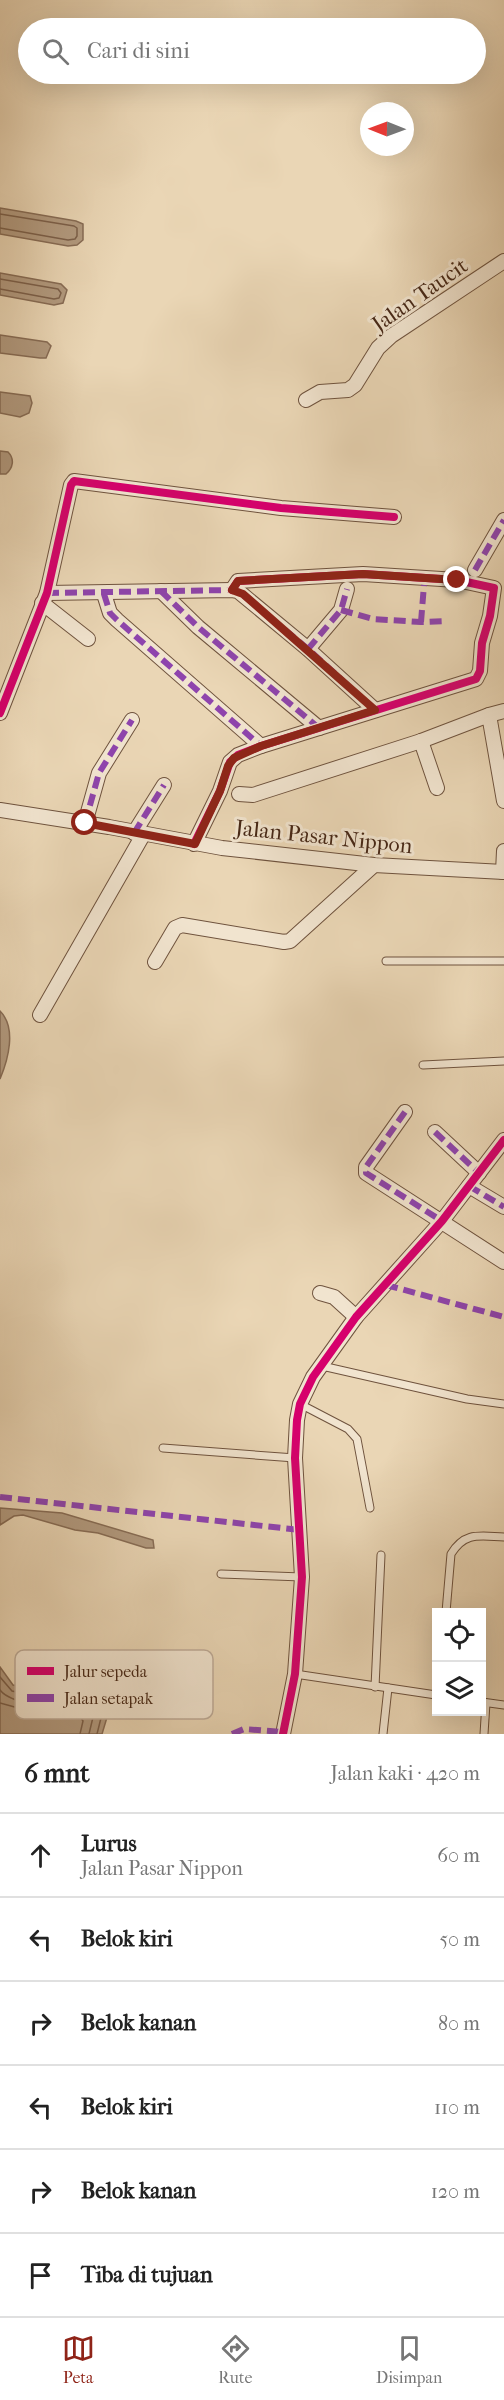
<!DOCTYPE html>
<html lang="id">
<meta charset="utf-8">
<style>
body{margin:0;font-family:"IM FELL French Canon",serif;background:#f6f6f6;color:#222}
.controls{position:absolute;right:18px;bottom:18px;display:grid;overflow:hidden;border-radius:0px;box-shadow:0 6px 24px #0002}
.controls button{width:54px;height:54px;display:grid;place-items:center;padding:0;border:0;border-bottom:2px solid #e0e0e0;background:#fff;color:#222;font:30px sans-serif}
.compass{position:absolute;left:360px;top:102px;width:54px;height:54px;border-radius:50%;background:#fff;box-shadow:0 6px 24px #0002;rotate:271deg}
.stop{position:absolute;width:18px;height:18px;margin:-14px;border:4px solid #8f2418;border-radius:50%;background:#fff}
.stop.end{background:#8f2418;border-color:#fff;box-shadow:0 2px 6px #0008}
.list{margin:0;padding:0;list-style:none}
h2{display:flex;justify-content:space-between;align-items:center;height:78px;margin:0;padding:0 24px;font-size:26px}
h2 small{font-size:20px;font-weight:400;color:#767676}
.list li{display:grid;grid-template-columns:39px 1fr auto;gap:18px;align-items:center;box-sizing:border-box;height:84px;padding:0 24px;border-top:2px solid #e0e0e0}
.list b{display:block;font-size:22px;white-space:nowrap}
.list p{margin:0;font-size:20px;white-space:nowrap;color:#767676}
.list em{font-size:20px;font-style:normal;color:#767676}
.icon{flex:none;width:33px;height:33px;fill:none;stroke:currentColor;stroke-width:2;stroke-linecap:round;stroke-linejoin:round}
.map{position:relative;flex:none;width:504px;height:1734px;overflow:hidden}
.search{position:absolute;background:#fff;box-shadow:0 6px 24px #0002;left:18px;right:18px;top:18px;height:66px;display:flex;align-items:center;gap:15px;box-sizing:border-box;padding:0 21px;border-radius:33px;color:#767676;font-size:22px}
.sheet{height:582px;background:#fff}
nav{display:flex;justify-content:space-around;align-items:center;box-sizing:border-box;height:84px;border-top:2px solid #e0e0e0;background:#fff;font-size:16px;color:#767676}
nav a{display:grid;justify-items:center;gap:3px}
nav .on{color:#8f2418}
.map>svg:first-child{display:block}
</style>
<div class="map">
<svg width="504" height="1734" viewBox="0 0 504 1734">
<rect width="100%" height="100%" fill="#ead6b5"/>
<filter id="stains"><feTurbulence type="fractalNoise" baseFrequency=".00333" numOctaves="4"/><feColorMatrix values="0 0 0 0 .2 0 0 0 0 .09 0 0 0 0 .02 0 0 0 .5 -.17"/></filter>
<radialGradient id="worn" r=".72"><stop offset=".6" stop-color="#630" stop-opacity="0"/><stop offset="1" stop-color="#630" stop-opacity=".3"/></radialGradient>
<!-- water -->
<g fill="#b29a7f" stroke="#876c55" stroke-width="1.5">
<polygon points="0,208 76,221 83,224 83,240 77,245 68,246 0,234"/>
<polygon points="0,273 61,284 67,290 63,303 54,305 0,295"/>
<polygon points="0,335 47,342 51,346 46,358 40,358 0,353"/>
<polygon points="0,392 30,396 32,403 29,413 20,417 0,413"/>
<path d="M0,451L8,452C15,459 13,468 6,474H0Z"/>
<path d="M0,1011C17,1028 8,1060 0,1079Z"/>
<polygon points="0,1508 62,1513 153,1540 154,1548 146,1548 98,1533 75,1530 23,1515 14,1516 0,1525"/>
<polygon points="0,1667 13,1685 44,1692 94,1695 105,1702 108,1714 102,1734 0,1734"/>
</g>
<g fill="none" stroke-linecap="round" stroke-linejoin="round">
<!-- shore -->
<g stroke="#7c604a" stroke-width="1.5">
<polyline points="0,214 74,226 77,228 77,236 75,239 68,240 0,228"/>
<polyline points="0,279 58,289 61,293 59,298 54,299 0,289"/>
<polyline points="0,1677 12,1691 43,1698 92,1701 99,1705 102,1714 97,1734"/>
<path d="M0,1690C14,1708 69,1707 91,1709L94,1713L89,1734"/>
<polyline points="0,1703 40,1714 81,1718 83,1721 80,1734"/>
</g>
<!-- lane casing -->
<g stroke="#6f533e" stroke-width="9">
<g id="lane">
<polyline points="386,961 504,961"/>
<polyline points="423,1065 504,1061"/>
<polyline points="322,1366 467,1399 504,1404"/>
<polyline points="300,1404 348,1429 357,1439 370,1508"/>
<polyline points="163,1448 295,1458"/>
<polyline points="221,1574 302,1577"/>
<path d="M446,1612L451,1554C465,1531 480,1536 504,1537"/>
<polyline points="295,1674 436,1695"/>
<polyline points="375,1687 381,1555"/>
<polyline points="482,1702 504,1705"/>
<polyline points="383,1734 388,1688"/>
<polyline points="484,1734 486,1703"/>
</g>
</g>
<!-- street casing -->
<g stroke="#6f533e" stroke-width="16">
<g id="street">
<polyline points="306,400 320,392 348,390 355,385 378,348 391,336 504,261"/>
<polyline points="475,570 504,520"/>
<polyline points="161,591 198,627 319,728"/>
<polyline points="47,593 232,590 238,591 308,649 375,710"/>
<polyline points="104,594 110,613 117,620 261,746"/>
<polyline points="42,603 88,639"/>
<polyline points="308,649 341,610 347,589"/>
<polyline points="0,713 47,593 71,485 74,481 281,508 394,517"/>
<polyline points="489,715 504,711"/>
<polyline points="421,741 437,788"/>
<polyline points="239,794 253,795 421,741 489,715 504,801"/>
<polyline points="0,810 109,827 222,848 374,865 504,872"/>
<polyline points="85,823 99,773 132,720"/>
<polyline points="134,833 164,785"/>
<polyline points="194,844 220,791 230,762 238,755 261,746 476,679 480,671 482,643 490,616 494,588 457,580 363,574 238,581 232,590"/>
<polyline points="503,872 504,851"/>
<polyline points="155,962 175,928 182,925 284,942 290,941 374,865"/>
<polyline points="40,1015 143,835"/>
<polyline points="405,1112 366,1167 366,1173 504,1262"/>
<polyline points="435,1132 479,1173"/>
<polyline points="469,1186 504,1207"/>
<polyline points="320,1293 334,1297 356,1317"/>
<polyline points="283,1734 295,1674 302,1577 295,1458 297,1420 300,1404 313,1377 356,1317 442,1221 504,1140"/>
</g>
</g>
<!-- lane -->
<use href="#lane" stroke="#f1e4cf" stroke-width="7"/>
<!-- street -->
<use href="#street" stroke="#f1e4cf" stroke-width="14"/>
<!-- quiet -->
<g stroke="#8e44ad" stroke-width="6" stroke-dasharray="12 6" stroke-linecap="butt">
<polyline points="475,570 504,520"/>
<polyline points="161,591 198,627 319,728"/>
<polyline points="47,593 232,590 238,591 308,649 375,710"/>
<polyline points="104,594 110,613 117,620 261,746"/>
<polyline points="341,610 373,619 421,622 445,621"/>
<polyline points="421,622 424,585"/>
<polyline points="308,649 341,610 347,589"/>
<polyline points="85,823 99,773 132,720"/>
<polyline points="134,833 164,785"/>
<polyline points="405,1112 366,1167 366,1173 442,1221"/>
<polyline points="435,1132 479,1173"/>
<polyline points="469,1186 504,1207"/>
<polyline points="386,1285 504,1317"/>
<polyline points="0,1497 300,1530"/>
<polyline points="232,1734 244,1729 283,1732"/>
</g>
<!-- cycleway casing -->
<g stroke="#f1e4cf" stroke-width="11">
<g id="cycleway">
<polyline points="0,713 47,593 71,485 74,481 281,508 394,517"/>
<polyline points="194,844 220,791 230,762 238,755 261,746 476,679 480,671 482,643 490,616 494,588 457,580 363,574 238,581 232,590"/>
<polyline points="283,1734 295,1674 302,1577 295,1458 297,1420 300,1404 313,1377 356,1317 442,1221 504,1140"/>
</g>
</g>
<!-- cycleway -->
<use href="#cycleway" stroke="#d6006c" stroke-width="8"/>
</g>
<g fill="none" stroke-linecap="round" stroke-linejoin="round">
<!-- route -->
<polyline stroke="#8f2418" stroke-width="8" points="85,823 195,844 220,791 228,766 234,758 261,746 375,710 243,594 232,590 238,581 363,574 457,580"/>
</g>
<g text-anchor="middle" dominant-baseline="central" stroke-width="6" stroke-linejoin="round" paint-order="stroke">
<!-- street labels -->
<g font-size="22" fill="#462716" stroke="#f1e4cf">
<text transform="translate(420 295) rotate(-35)">Jalan Taucit</text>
<text transform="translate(324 837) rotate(6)">Jalan Pasar Nippon</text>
</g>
</g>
<!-- legend -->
<rect x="15" y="1650" width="198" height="69" rx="9" fill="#f1e4cf" stroke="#beab98" stroke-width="1.5"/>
<rect x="27" y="1667" width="27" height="8" fill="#d6006c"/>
<rect x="27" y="1694" width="27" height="8" fill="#8e44ad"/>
<g font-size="16" fill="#462716">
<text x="64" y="1677">Jalur sepeda</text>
<text x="64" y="1704">Jalan setapak</text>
</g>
<rect width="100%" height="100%" filter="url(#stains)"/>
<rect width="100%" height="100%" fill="url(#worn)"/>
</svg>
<div class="controls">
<button><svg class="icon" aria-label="locate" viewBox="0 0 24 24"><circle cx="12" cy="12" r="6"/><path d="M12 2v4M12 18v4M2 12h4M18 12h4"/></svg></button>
<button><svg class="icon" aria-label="layers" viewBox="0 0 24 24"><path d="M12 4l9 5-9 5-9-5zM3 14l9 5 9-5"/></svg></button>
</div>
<svg class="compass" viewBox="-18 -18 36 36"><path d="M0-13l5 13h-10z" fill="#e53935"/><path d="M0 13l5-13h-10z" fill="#767676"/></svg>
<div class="stop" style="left:85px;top:823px"></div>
<div class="stop end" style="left:457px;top:580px"></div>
<div class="search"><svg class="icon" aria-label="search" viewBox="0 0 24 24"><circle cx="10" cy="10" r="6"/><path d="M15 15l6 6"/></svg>Cari di sini</div>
</div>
<section class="sheet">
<h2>6 mnt<small>Jalan kaki · 420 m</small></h2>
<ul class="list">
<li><svg class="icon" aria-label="ahead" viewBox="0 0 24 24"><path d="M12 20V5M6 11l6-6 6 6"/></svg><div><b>Lurus</b><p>Jalan Pasar Nippon</p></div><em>60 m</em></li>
<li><svg class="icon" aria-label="left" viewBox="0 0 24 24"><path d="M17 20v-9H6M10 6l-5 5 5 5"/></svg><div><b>Belok kiri</b></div><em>50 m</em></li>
<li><svg class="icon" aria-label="right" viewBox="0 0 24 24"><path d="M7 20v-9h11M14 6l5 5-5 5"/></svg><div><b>Belok kanan</b></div><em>80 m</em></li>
<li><svg class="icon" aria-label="left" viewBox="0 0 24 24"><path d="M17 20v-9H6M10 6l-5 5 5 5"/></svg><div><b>Belok kiri</b></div><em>110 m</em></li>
<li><svg class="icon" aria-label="right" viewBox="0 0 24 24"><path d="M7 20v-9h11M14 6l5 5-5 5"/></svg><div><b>Belok kanan</b></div><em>120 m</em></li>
<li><svg class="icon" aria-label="arrive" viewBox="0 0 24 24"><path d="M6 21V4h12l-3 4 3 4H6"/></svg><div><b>Tiba di tujuan</b></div></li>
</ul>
</section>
<nav>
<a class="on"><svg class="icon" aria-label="map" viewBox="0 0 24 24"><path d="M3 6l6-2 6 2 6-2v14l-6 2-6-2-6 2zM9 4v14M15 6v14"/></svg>Peta</a>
<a><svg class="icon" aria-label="directions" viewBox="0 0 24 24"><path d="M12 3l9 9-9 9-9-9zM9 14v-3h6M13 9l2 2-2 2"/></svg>Rute</a>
<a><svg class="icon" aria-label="saved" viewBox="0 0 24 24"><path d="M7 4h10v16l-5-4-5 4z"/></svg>Disimpan</a>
</nav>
